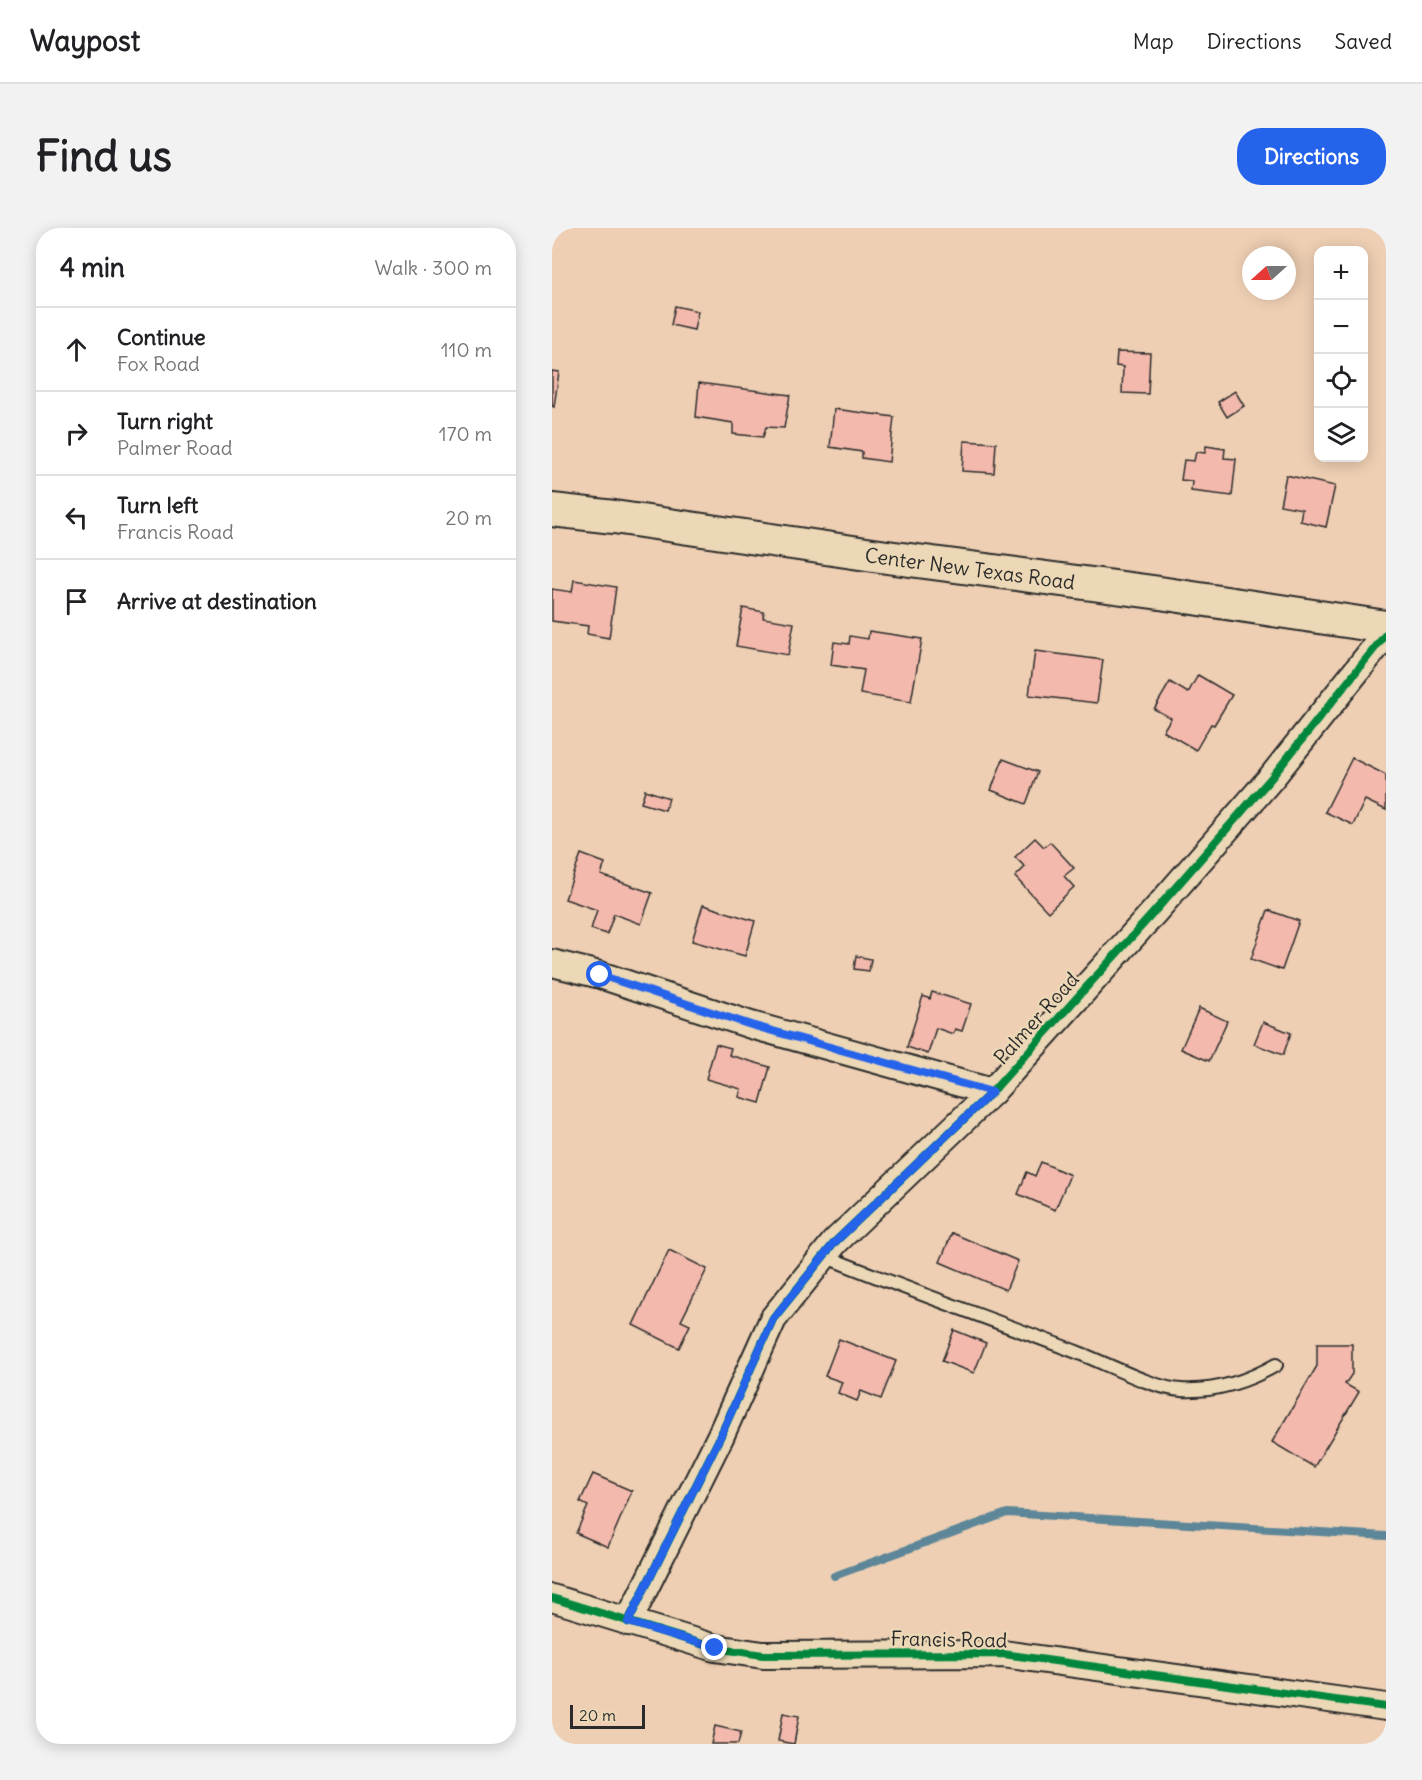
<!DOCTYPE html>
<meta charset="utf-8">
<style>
body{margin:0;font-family:Delius,sans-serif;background:#f2f2f2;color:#202124}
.controls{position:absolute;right:18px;top:18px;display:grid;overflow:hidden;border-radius:12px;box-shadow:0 3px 15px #0003}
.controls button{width:54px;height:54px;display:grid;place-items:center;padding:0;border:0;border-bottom:2px solid #e0e0e0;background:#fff;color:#202124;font:30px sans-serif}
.compass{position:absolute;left:690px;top:18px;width:54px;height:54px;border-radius:50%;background:#fff;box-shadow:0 3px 15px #0003;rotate:249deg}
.scale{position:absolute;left:18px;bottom:15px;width:75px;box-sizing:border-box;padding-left:6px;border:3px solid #2b2b2b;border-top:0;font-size:16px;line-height:21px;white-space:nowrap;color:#2b2b2b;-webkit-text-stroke:4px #ecd8b6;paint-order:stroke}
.stop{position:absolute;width:18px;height:18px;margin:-14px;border:4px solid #2563eb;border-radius:50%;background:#fff}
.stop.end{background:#2563eb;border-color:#fff;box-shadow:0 2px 6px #0008}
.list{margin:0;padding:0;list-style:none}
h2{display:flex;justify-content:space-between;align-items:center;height:78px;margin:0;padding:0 24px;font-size:26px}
h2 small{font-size:20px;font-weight:400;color:#757577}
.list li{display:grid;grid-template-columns:39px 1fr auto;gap:18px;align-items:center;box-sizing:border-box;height:84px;padding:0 24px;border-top:2px solid #e0e0e0}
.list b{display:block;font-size:22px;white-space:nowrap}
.list p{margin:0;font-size:20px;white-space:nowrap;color:#757577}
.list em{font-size:20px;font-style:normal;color:#757577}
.icon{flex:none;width:33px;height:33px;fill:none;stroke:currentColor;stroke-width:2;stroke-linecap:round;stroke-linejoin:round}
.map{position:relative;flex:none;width:834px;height:1516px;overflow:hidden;border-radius:24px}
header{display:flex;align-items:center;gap:36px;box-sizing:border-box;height:84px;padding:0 30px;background:#fff;border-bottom:2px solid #e0e0e0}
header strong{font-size:28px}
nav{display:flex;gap:33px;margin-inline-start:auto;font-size:21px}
.intro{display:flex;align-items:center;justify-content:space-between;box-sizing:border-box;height:144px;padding:0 36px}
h1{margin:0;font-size:42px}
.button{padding:15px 27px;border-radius:24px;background:#2563eb;color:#fff;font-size:21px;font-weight:700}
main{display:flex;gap:36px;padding:0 36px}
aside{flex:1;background:#fff;border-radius:24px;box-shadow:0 3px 15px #0003}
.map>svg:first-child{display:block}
</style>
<header>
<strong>Waypost</strong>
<nav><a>Map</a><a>Directions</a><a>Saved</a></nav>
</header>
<div class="intro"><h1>Find us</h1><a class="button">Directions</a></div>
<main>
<aside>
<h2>4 min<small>Walk · 300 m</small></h2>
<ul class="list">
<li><svg class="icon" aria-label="ahead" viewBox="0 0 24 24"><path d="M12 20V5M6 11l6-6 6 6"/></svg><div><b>Continue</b><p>Fox Road</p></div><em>110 m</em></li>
<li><svg class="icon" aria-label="right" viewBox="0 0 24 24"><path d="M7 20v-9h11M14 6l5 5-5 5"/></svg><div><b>Turn right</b><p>Palmer Road</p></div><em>170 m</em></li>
<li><svg class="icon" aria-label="left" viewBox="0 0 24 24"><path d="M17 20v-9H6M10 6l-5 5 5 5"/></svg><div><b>Turn left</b><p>Francis Road</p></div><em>20 m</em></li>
<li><svg class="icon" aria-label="arrive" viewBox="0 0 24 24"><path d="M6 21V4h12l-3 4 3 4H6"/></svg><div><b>Arrive at destination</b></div></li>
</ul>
</aside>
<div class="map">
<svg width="834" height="1516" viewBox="0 0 834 1516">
<rect width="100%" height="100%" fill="#eecfb3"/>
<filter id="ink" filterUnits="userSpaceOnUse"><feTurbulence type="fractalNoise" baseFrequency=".0167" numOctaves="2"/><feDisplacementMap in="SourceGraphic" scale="12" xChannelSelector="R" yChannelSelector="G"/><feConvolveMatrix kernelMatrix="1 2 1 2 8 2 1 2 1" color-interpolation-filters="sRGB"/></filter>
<g filter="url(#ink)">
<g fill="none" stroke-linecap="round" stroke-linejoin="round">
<!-- stream -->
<polyline stroke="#5d8698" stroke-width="8" points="282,1348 455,1285 834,1308"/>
</g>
<!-- building -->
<g fill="#f4b9ad" stroke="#2b2b2b" stroke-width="1.5">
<polygon points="123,78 146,83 142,102 119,97"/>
<polygon points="565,124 598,125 596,166 570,165 571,139 564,138"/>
<polygon points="0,143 7,144 2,179 0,178"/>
<polygon points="147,155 238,167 232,200 214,199 211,209 181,206 181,195 144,189"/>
<polygon points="683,163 692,178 675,189 666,174"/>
<polygon points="282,181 342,189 337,234 310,230 310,224 278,219"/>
<polygon points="412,213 444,215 442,245 410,243"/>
<polygon points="654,218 673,221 672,230 684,231 680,268 639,263 640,253 629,252 632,232 642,233 644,224 653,225"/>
<polygon points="734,247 783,258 774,299 748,293 750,281 728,277"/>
<polygon points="22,352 64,359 57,410 35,406 36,398 0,393 0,361 20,364"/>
<polygon points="191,380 212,384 211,390 242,395 236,427 184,418"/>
<polygon points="317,403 370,411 359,474 308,466 312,442 279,437 282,414 297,416 298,408 316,411"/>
<polygon points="483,423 551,432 545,475 477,467"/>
<polygon points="646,447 680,467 662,497 659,496 644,522 611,503 619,490 602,481 618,454 636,465"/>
<polygon points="800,530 834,547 834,582 813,572 801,597 773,584"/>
<polygon points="451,531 486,544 474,576 439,562"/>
<polygon points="93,562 117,570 113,582 89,575"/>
<polygon points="483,610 492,619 498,614 522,640 512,648 522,659 496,684 463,649 473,639 463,629"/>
<polygon points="29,626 53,635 49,647 100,665 89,696 62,686 55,706 39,701 45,682 13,671"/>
<polygon points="151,677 203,693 193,728 140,713"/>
<polygon points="716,682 747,693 730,742 699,731"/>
<polygon points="304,728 319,731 317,743 302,741"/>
<polygon points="380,764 419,776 410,803 403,801 401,806 384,800 376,826 355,819 371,768 378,771"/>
<polygon points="647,780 675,793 657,833 629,821"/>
<polygon points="711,794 739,805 731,827 702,816"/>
<polygon points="164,816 179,820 177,827 218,839 208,875 187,869 189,861 154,851"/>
<polygon points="489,934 518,947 503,982 466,966 475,944 483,948"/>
<polygon points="400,1005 466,1033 454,1062 388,1034"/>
<polygon points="117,1022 155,1041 129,1093 138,1097 127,1120 81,1097"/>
<polygon points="402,1102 434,1115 422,1145 390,1133"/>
<polygon points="287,1111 344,1133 329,1171 309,1163 305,1173 286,1165 290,1154 273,1148"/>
<polygon points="765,1116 800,1116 800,1146 793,1156 807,1164 762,1239 720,1214 765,1138"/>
<polygon points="41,1246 80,1263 56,1319 24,1305 36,1278 28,1274"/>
<polygon points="231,1485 247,1488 242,1516 226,1513"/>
<polygon points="163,1498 189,1504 186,1516 159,1516"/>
</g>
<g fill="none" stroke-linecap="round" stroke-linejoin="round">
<!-- service casing -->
<g stroke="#2b2b2b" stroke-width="16">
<path id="service" d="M272,1028C356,1062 442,1092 527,1125C553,1135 603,1161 629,1162C664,1164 694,1154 724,1137"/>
</g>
<!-- minor casing -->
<g stroke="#2b2b2b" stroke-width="30">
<g id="minor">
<polyline points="0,735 48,747 199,797 440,864"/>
<polyline points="0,1370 163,1420 211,1427 451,1426 834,1479"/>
<polyline points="76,1394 168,1209 221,1091 283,1014 440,864 603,683 720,549 834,406"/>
</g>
</g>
<!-- tertiary casing -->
<g stroke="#2b2b2b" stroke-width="36">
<g id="tertiary">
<path id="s1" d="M0,282L62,289L335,329L601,364L834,399"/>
</g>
</g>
<!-- service -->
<use href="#service" stroke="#ecd8b6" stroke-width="12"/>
<!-- minor -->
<use href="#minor" stroke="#ecd8b6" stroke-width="26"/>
<!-- tertiary -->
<use href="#tertiary" stroke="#ecd8b6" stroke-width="32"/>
<!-- cycleway casing -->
<g stroke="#ecd8b6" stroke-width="11">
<g id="cycleway">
<polyline points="0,1370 163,1420 211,1427 451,1426 834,1479"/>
<polyline points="76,1394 168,1209 221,1091 283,1014 440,864 603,683 720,549 834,406"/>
</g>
</g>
<!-- cycleway -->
<use href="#cycleway" stroke="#00873e" stroke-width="8"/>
</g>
</g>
<g fill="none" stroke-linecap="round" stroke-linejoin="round" filter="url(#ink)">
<!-- route -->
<polyline stroke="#2563eb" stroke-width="8" points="48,747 199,797 440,864 283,1014 221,1091 168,1209 76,1394 163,1420"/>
</g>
<g text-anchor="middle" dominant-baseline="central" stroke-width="4.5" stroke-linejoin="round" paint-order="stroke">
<!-- street labels -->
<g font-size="20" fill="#2b2b2b" stroke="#ecd8b6">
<text stroke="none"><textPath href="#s1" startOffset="422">Center New Texas Road</textPath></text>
<text transform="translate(484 790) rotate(-48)">Palmer Road</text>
<text transform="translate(397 1411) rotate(1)">Francis Road</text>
</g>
</g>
</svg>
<div class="controls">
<button>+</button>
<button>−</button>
<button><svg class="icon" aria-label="locate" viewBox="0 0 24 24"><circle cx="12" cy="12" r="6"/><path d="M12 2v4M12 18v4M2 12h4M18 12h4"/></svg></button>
<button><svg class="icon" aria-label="layers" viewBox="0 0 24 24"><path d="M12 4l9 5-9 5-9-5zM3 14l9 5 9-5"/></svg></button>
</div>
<svg class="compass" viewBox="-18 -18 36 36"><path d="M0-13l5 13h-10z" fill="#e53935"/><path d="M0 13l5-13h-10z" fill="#757577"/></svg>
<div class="scale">20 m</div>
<div class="stop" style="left:48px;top:747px"></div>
<div class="stop end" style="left:163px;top:1420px"></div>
</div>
</main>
